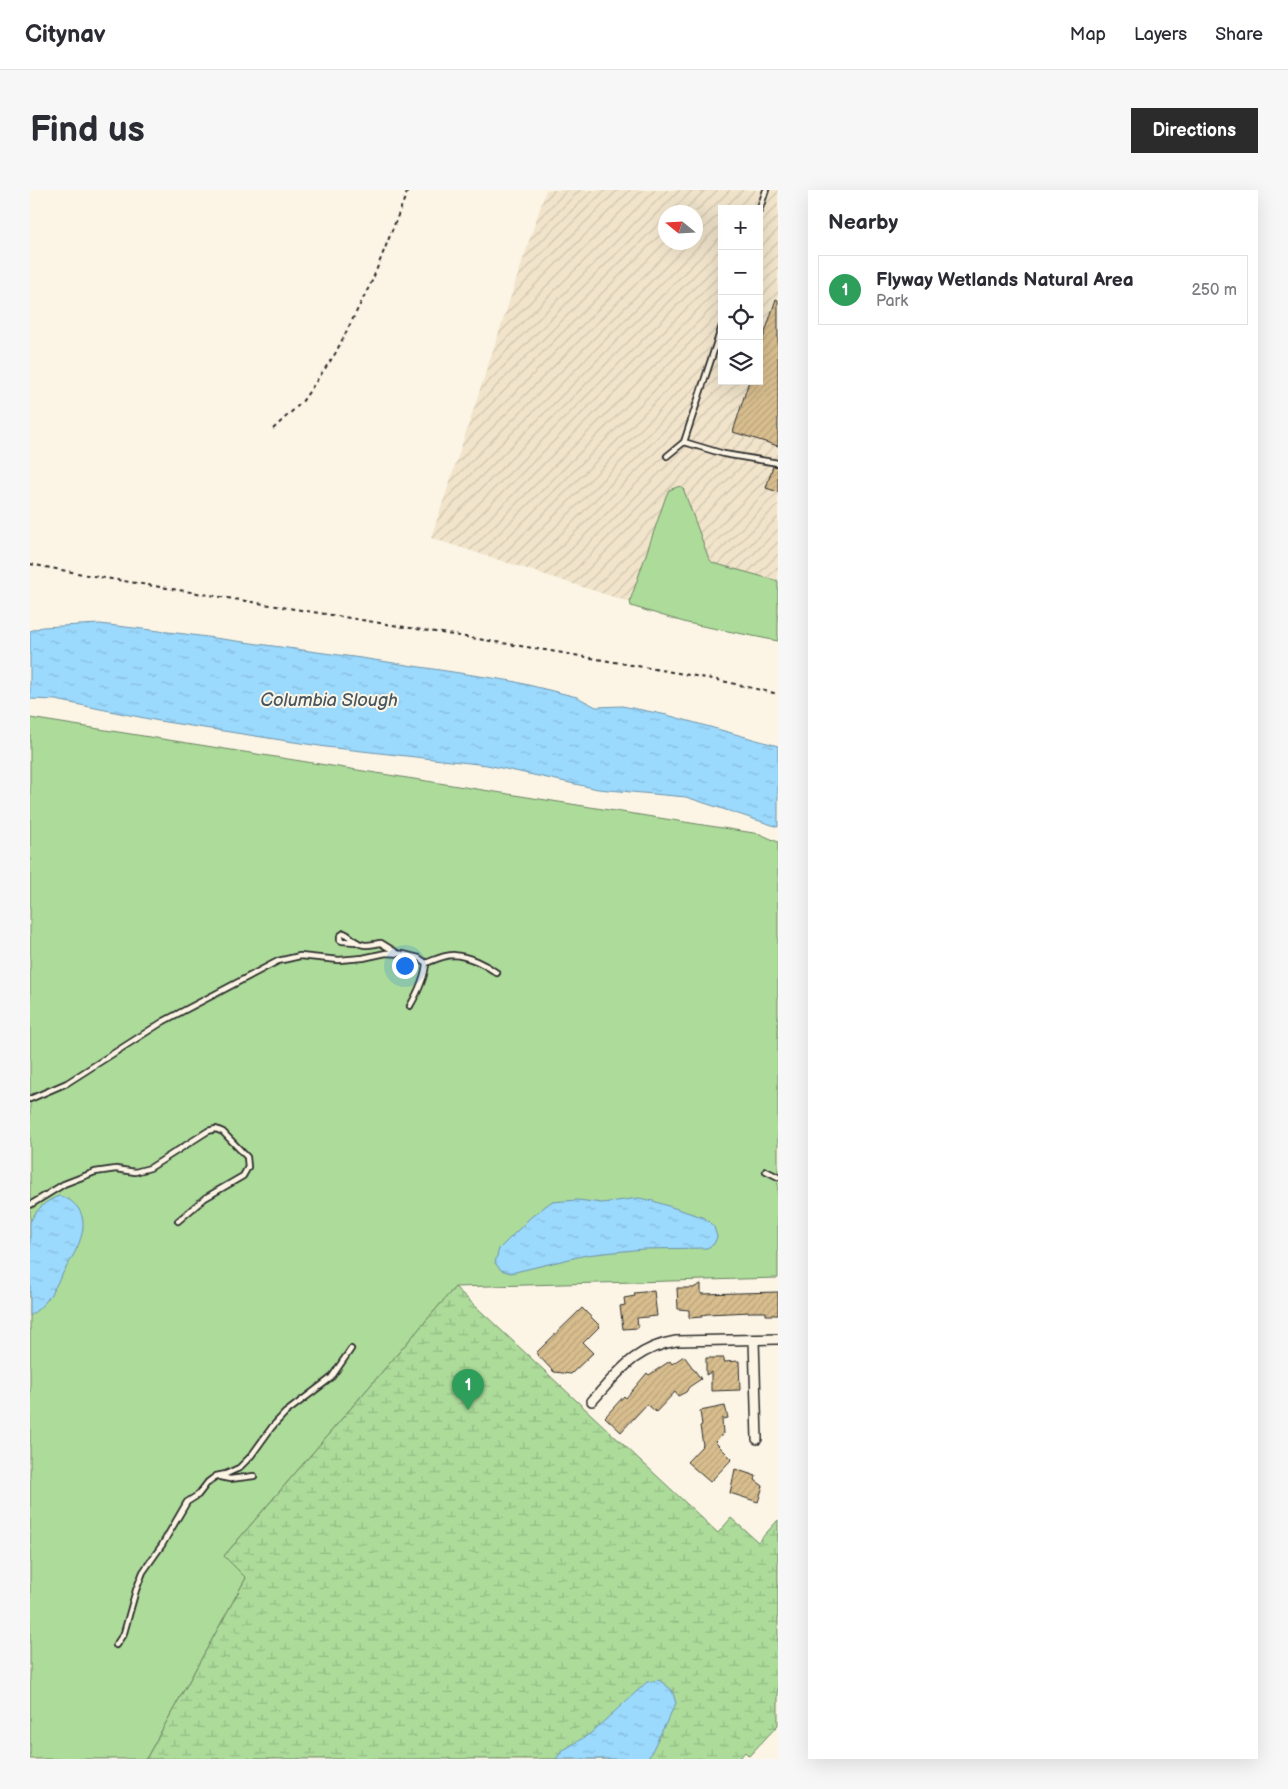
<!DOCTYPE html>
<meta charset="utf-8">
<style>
body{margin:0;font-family:"Balsamiq Sans",sans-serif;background:#f7f7f7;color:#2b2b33}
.controls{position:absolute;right:15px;top:15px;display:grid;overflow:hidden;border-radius:0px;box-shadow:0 5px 20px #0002}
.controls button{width:45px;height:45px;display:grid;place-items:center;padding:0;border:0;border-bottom:1px solid #e1e1e2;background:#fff;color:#2b2b33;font:25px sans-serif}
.compass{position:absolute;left:628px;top:15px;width:45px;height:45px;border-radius:50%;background:#fff;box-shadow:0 5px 20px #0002;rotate:288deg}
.you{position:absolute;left:374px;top:775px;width:18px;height:18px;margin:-12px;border:4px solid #fff;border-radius:50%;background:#1a73e8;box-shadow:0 0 0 8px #1a73e833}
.badge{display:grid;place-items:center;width:32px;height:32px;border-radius:50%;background:#2b2b2b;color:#fff;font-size:16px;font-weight:700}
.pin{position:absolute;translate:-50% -41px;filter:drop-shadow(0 1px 2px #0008)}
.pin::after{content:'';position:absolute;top:26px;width:18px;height:15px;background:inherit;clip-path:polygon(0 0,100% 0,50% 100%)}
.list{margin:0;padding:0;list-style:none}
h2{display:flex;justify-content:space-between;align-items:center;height:65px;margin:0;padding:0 20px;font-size:21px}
h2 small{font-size:16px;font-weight:400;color:#7c7c81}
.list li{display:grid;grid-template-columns:32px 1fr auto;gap:15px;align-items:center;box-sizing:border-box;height:70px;margin:0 10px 10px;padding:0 10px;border:1px solid #e1e1e2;border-radius:0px}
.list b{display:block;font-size:19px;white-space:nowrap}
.list p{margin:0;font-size:16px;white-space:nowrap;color:#7c7c81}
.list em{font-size:16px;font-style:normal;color:#7c7c81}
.icon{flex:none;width:28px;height:28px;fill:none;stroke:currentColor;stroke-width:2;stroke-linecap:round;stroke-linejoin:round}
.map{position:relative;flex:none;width:748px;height:1569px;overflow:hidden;border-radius:0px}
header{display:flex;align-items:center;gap:30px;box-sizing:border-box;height:70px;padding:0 25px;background:#fff;border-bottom:1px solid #e1e1e2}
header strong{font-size:24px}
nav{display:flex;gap:28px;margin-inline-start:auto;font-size:18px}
.intro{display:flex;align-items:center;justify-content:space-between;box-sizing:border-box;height:120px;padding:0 30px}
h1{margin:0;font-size:35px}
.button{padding:12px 22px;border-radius:0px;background:#2b2b2b;color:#fff;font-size:18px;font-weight:700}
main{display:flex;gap:30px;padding:0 30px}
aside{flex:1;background:#fff;border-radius:0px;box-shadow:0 5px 20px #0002}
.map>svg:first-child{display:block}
</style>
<header>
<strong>Citynav</strong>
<nav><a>Map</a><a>Layers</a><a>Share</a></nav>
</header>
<div class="intro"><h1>Find us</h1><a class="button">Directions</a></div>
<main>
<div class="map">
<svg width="748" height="1569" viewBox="0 0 748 1569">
<defs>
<pattern id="industrial-furrows" width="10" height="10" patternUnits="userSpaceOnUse" patternTransform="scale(1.25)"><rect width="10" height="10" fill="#f1e4cb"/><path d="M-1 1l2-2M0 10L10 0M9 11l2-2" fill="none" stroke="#cfc4ae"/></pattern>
<pattern id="wetland-marsh" width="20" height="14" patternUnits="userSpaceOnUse" patternTransform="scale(1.25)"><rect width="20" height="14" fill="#acdb9a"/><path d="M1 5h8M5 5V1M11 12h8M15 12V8" fill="none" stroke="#94bc85"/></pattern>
<pattern id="water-ripples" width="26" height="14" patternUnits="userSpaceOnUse" patternTransform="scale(1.25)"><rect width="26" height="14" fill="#9bd9fd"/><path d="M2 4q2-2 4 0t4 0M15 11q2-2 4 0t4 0" fill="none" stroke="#86bad9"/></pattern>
<pattern id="building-hatch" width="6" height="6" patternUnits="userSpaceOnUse" patternTransform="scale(1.25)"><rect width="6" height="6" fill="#d8be8e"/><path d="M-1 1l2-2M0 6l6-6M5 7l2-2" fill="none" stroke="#baa37b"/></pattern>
</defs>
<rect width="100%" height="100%" fill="#fcf5e5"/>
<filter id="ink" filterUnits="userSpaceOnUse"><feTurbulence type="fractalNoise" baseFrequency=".02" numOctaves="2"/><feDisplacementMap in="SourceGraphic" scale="10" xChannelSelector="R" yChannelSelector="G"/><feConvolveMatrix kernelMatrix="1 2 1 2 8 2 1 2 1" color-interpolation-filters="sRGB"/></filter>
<g filter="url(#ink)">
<!-- industrial -->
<path fill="url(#industrial-furrows)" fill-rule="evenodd" d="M516,0H748V449L596,411L401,348ZM692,19H729V191H692ZM636,22H666V52H636Z"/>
<!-- green -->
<g fill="#acdb9a" stroke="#6c8362">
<polygon points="650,296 653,298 679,369 683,373 748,391 748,451 657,433 601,416 600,411 636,306 639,300"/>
<polygon points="0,528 730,644 748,652 748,1088 425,1097 194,1366 216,1388 116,1569 0,1569"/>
</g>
<!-- wetland -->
<polygon fill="url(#wetland-marsh)" stroke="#6c8362" points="425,1097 688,1343 701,1328 728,1352 748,1330 748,1535 719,1566 715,1562 709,1569 116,1569 216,1388 194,1366"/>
<!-- water -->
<g fill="url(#water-ripples)" stroke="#6e93a9">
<polygon points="70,434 155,444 331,468 482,491 547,507 566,517 592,516 637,525 748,556 748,637 656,607 568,599 457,575 296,557 129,531 26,510 0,509 0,441 12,437"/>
<path d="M29,1006C38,1008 42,1011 48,1018C62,1038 44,1064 33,1083C28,1091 23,1102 17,1110C12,1116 6,1121 0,1126V1032C7,1019 15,1011 29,1006Z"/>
<polygon points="609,1008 623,1011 675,1028 684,1037 687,1047 684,1054 677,1058 613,1059 556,1065 481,1083 471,1080 465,1073 469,1059 501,1027 521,1012 548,1010 572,1013"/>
<polygon points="629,1490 642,1500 646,1513 618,1569 526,1569 532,1561 561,1543 617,1492"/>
</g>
<!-- building -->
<g fill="url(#building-hatch)" stroke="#2b2b2b">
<polygon points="746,109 748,110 748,256 703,242 719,191 729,191 729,161"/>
<polygon points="743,276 748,277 748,302 736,298"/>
<polygon points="671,1094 671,1104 748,1102 748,1125 736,1125 736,1122 722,1122 677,1124 672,1125 672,1127 659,1128 659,1120 648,1119 647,1098 663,1098"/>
<polygon points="624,1101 627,1126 607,1128 608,1138 593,1139 590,1116 595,1115 594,1108 605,1106 604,1103"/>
<polygon points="552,1118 570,1136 553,1153 563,1163 541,1184 524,1182 506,1163"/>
<polygon points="654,1166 671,1189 659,1197 656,1202 648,1206 645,1202 626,1222 617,1214 591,1242 575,1227 594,1206 596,1208 617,1183 619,1185 640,1171 642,1174"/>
<polygon points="676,1168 694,1168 694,1172 709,1171 710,1200 681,1201 681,1182 676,1185"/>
<polygon points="695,1216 698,1228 692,1229 693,1244 685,1252 702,1269 680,1292 657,1272 673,1255 670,1236 672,1235 670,1221"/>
<polygon points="705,1279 726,1286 725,1290 733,1296 728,1312 700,1303"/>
</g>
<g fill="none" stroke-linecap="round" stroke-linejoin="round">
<!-- lane casing -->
<g stroke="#2b2b2b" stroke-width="8">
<g id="lane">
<polyline points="729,21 736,0"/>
<polyline points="654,252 694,264 748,273"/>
<polyline points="637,266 654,252 692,136"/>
<path d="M326,752L312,751L310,750V746L314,743C319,745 321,748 325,751C334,758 342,754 351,753L367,763"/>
<path d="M396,773C404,770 414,765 423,765C438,766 455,774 467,783"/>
<path d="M0,909L37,893L134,831L248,771L270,766L309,770L333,768L356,763L373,764L389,768L396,773C395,788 388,802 380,816"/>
<polyline points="736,981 748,987"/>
<polyline points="0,1015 34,994 65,982 86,979 105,982 120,978 178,941 186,939 193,942 217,967 218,977 213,986 175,1008 148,1031"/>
<polyline points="190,1287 200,1289 224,1286"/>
<polyline points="86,1455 94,1443 106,1400 113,1382 132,1355 157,1312 168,1305 178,1292 186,1286 196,1284 209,1278 221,1266 242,1237 255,1223 301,1188 321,1159"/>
</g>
</g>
<!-- street casing -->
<g stroke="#2b2b2b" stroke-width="12">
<g id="street">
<polyline points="724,1150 727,1249"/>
<path d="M562,1211C589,1182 604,1158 646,1151L748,1149"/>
</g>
</g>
<!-- path -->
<g stroke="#2b2b2b" stroke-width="2" stroke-dasharray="4 4" stroke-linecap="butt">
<polyline points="243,239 272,212 305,164 342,91 378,0"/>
<polyline points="0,374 57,385 521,461 688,490 748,504"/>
</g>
<!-- lane -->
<use href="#lane" stroke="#fcf5e5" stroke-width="4.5"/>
<!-- street -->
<use href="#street" stroke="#fcf5e5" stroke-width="9"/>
</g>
</g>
<g text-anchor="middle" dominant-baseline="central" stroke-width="4" stroke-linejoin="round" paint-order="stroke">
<!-- water labels -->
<g font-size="18" font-style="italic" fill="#475660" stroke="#fcf5e5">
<text x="299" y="510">Columbia Slough</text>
</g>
</g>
</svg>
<div class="controls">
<button>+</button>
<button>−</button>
<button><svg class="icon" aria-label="locate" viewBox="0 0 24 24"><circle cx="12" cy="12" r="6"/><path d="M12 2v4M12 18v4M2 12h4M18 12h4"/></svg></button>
<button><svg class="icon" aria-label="layers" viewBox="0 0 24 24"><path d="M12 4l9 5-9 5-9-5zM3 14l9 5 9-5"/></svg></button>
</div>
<svg class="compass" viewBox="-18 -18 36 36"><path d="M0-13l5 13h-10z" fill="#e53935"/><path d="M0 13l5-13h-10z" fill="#7c7c81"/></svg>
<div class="you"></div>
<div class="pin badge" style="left:438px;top:1220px;background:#2e9e5b">1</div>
</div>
<aside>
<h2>Nearby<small></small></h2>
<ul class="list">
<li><span class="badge" style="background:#2e9e5b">1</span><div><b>Flyway Wetlands Natural Area</b><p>Park</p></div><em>250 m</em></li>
</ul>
</aside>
</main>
